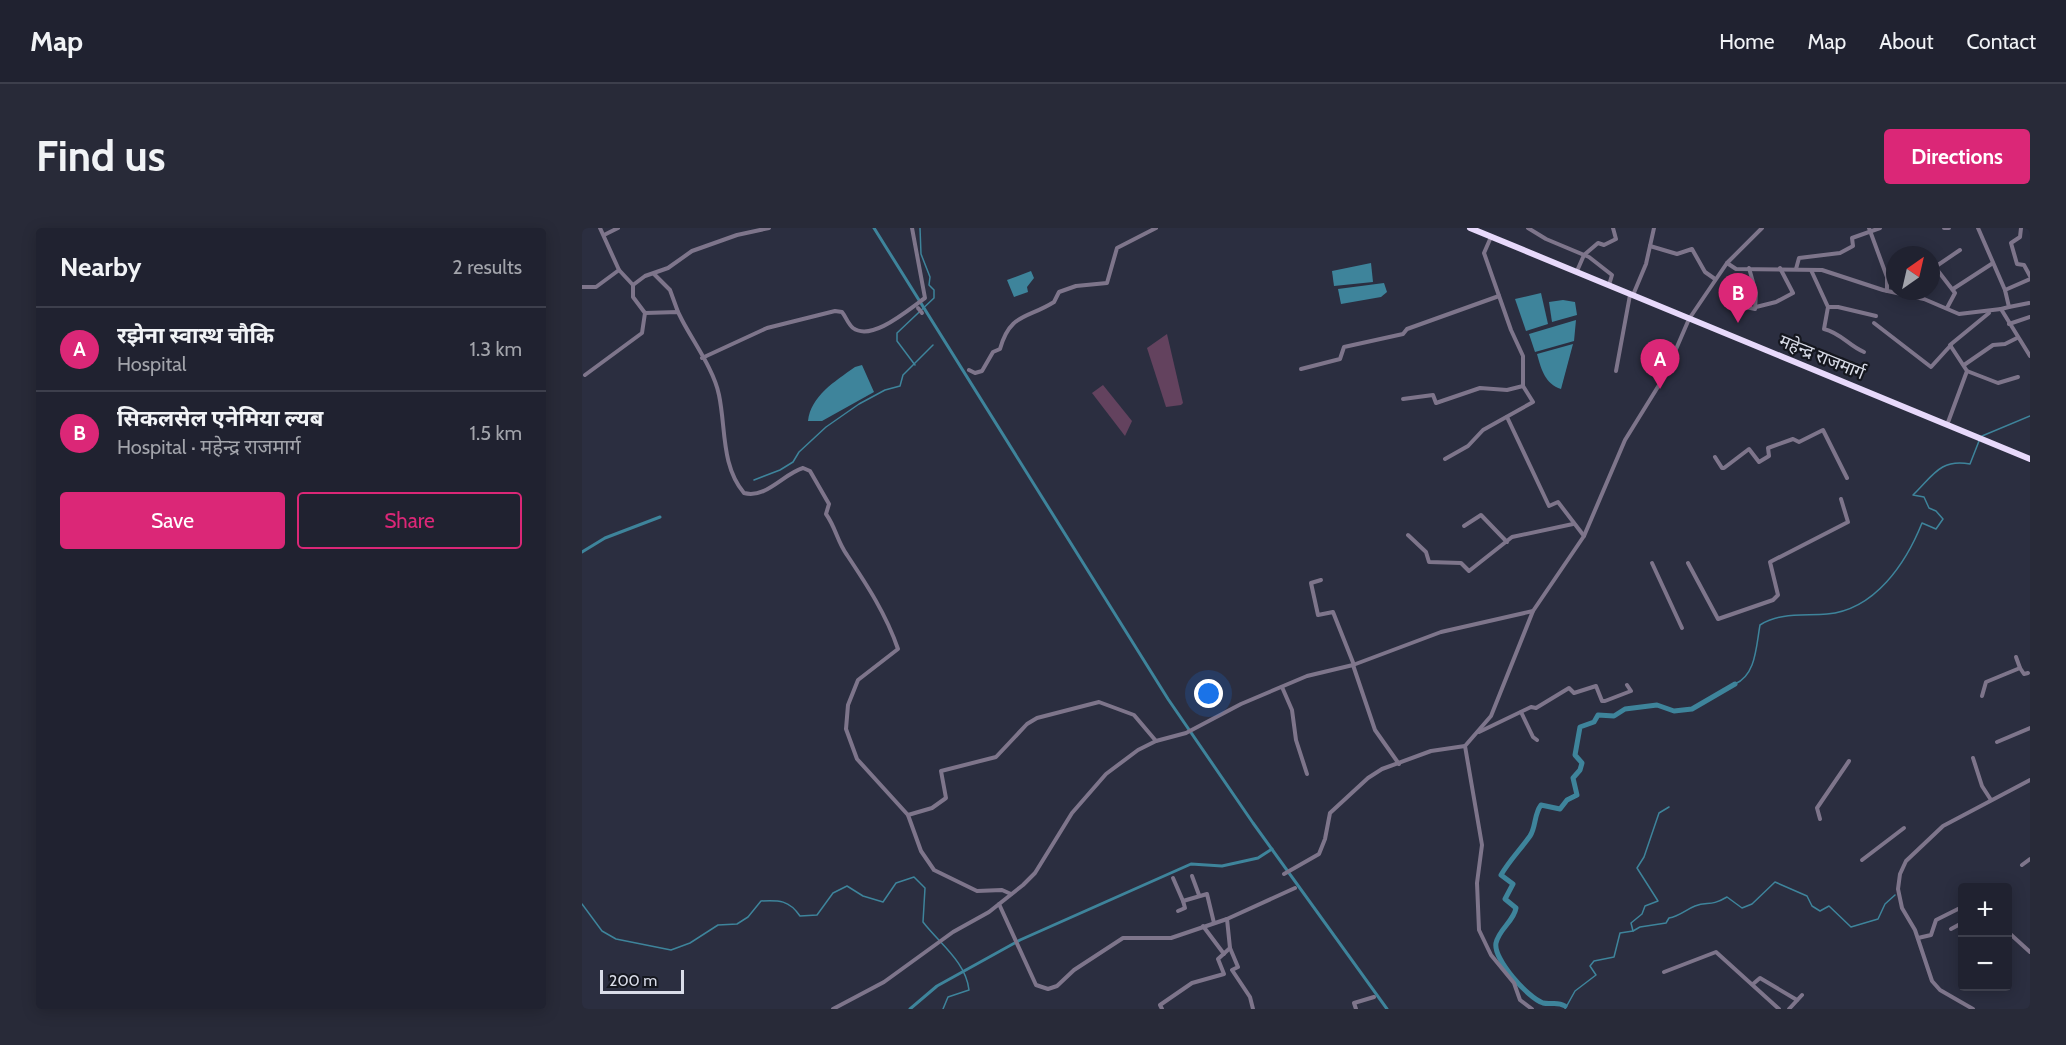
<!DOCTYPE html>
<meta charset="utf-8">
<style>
body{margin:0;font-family:Cabin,"Noto Sans Devanagari",sans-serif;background:#282a38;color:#f1f3f6}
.controls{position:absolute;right:18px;bottom:18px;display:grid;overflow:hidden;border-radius:6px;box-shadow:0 3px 15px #0003}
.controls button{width:54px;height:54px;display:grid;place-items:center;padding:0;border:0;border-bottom:2px solid #3d3f4c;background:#202230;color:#f1f3f6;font:30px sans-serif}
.compass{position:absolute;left:1304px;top:18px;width:54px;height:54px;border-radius:50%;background:#202230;box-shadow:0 3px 15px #0003;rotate:34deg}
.scale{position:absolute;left:18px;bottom:15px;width:84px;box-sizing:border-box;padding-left:6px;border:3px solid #d9dce8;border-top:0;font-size:16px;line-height:21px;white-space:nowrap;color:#d9dce8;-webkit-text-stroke:4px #15171f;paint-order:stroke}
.you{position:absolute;left:627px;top:466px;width:21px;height:21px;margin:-15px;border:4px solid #fff;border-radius:50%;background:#1a73e8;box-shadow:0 0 0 9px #1a73e833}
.badge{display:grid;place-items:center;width:39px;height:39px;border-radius:50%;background:#db2777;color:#fff;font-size:20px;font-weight:700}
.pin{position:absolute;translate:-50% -50px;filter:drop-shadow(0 2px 3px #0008)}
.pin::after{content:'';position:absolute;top:32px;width:21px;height:18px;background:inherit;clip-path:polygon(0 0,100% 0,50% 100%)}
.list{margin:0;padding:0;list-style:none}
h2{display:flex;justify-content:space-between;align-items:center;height:78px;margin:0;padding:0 24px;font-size:26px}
h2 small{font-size:20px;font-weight:400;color:#a2a4ab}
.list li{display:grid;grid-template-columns:39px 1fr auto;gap:18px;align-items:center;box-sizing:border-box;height:84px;padding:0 24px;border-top:2px solid #3d3f4c}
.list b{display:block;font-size:22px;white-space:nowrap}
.list p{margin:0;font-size:20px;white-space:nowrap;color:#a2a4ab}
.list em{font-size:20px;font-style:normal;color:#a2a4ab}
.actions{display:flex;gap:12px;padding:18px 24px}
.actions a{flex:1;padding:14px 0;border:2px solid #db2777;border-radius:6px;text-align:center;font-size:21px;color:#db2777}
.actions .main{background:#db2777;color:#fff}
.map{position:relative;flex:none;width:1448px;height:781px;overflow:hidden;border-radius:6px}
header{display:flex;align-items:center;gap:36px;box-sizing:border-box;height:84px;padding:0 30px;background:#202230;border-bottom:2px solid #3d3f4c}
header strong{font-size:28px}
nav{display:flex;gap:33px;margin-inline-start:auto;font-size:21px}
.intro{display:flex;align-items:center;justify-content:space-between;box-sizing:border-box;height:144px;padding:0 36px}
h1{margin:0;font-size:42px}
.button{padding:15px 27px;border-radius:6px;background:#db2777;color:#fff;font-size:21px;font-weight:700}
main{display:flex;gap:36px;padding:0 36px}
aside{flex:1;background:#202230;border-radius:6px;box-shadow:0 3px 15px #0003}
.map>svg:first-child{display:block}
</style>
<header>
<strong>Map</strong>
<nav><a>Home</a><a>Map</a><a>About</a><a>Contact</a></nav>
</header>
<div class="intro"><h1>Find us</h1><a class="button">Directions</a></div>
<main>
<aside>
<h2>Nearby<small>2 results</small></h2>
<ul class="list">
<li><span class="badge">A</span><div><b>रझेना स्वास्थ चौकि</b><p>Hospital</p></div><em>1.3 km</em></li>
<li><span class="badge">B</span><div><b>सिकलसेल एनेमिया ल्यब</b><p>Hospital · महेन्द्र राजमार्ग</p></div><em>1.5 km</em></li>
</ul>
<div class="actions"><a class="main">Save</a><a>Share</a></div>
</aside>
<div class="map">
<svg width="1448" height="781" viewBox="0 0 1448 781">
<rect width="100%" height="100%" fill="#2b2e40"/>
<!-- green -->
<g fill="#63425e">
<polygon points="585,106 601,175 599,177 584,179 565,120"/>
<polygon points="521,157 550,193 543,208 510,165"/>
</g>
<!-- water -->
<g fill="#3e849b">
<polygon points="789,35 791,54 752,58 750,43"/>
<polygon points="449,43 452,50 445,59 446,64 432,69 425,52"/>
<polygon points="802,55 805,64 799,69 759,76 756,61"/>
<polygon points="959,65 966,96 944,103 933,71"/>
<polygon points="981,72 993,74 995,87 970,94 967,74"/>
<polygon points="994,92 992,113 953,124 947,106"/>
<path d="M991,116L979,161C963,156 959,141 955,126Z"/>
<path d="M280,137L292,164L240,193H226C229,168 252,154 273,139Z"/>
</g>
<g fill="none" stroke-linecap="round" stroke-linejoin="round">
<!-- stream -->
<g stroke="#3e849b" stroke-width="1.5">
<polyline points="333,137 315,113 315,105 352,70 352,62 347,57 348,49 339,26 338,0"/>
<polyline points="1400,208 1448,188"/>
<polyline points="172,252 198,242 211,234 217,224 244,199 277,176 303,162 318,158 321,147 351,117"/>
<path d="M1153,456C1174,447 1174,419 1178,397C1198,384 1222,388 1245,386C1293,382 1324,335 1340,295L1354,301L1361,291L1354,283L1347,280L1342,269L1331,267C1350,249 1358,230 1388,236L1397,213"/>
<path d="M0,676L20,703L34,711L89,722L108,715L136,697L155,696L166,689L179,673C197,672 207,672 218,688L235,687L251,665L265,658L281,668L301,674L314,655L332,649L343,660L341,694C358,716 384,734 387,762L366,769L361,781"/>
<path d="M1051,703L1058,699L1084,695L1087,690C1098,688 1103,682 1113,678C1126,673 1128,679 1145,669L1160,680L1170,676L1193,654L1225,668L1230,678L1238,683L1247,678L1269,699L1296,691L1303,676L1313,667"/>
<polyline points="983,781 993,763 1014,747 1008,738 1012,733 1032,729 1038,705 1051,703 1049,695 1060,686 1063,678 1076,673 1055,640 1062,629 1077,585 1087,579"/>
</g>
<!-- canal -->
<g stroke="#3e849b" stroke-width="3">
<polyline points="292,0 586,471 671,595 805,781"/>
<polyline points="0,324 23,310 78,289"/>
<polyline points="328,781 355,758 438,712 609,636 640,638 676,630 690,621"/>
</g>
<!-- river -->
<path stroke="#3e849b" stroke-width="5" d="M983,778C975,773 969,777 961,775C946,770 911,731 914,715C917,701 932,693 934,680L923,671L931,656L919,647C927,633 938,622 948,608C954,599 952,586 959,577L978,581L985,572L995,567L991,550L998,542L1000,535L993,527L998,499L1012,494L1016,487L1032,488L1043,481L1075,477L1092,483L1110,481L1153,456"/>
<!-- minor -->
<g stroke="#7e758b" stroke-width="4">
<polyline points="18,0 37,42"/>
<polyline points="946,0 964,11 1007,29 1030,47 1027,57"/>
<polyline points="1287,0 1305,49 1305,63"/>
<polyline points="1362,0 1367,0"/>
<polyline points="1396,0 1423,62"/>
<polyline points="1439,0 1438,9 1429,15 1435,36 1442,37 1448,48"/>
<polyline points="22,7 36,0"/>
<polyline points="1068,18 1095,26 1110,21 1123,44 1133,51"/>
<polyline points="1145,35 1154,41 1240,42 1301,62 1342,71 1377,86 1419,81"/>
<polyline points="1214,41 1217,30 1258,25 1271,18 1270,10 1298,0"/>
<polyline points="1229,42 1246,79 1256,79 1294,88"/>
<polyline points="995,43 1002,27 1016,15 1022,17 1034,11 1031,0"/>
<polyline points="72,46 88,62 96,84"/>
<polyline points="1448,51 1423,62 1427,79 1419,81 1448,128"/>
<polyline points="51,57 63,48 86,40 110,23 155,7 187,0"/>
<polyline points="0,59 14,59 37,42 51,57 51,69 63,85 60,105 3,147"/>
<polyline points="1371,61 1411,35"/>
<polyline points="1051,67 1064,36 1072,0"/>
<polyline points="1160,71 1164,79 1173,81 1174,65 1167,40"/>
<polyline points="1174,79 1194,74 1211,65 1198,40"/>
<path d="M1246,79L1242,101C1259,105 1267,118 1282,124"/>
<polyline points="1427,79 1447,75"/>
<polyline points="336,80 340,85"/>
<polyline points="1365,80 1373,65 1353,39 1378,22"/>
<path d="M63,85L96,84L100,92C112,115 132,142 137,167C144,200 139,238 162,265C184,271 201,246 221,240L228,243L247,276L244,286C254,300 255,313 265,327C285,357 304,386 316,421L276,452L266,477L264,501L275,531L326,587"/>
<polyline points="1292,95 1349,139 1369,117"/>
<polyline points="1427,96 1448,89"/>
<path d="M120,130L185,100L253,83L260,84C264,89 266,96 271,100C290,114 327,81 343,70L330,0"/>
<polyline points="1382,137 1411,117 1423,116 1435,110"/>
<polyline points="719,141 758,131 762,119 821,106 825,101 917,68"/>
<path d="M387,142L393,145L400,143L411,124L418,121C428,85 445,91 472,74L477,64L494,58L525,55L535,20L574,0"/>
<polyline points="1034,143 1048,67"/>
<polyline points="1385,143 1416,155 1436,149"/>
<polyline points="821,171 851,167 854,175 898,160 925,162 941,158"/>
<polyline points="925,189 967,278 976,274 1002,308"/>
<polyline points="1365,197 1385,143 1368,117 1407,85"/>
<polyline points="1133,229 1140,240 1142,240 1167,221 1177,234 1187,228 1186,220 1211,211 1217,214 1241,202 1265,250"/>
<polyline points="863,231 886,218 901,202 951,174 941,158 941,128 929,102 902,25 909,9"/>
<polyline points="882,298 899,287 925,314"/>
<polyline points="826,307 844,324 847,334 879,335 887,343 930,309 991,296"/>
<polyline points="1070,335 1100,400"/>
<polyline points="1106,335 1136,391 1191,372 1196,367 1188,334 1266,294 1259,271"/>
<polyline points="739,352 729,355 736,387 751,384 772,437"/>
<polyline points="1434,429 1438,440"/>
<polyline points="771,437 793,502 817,536"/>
<polyline points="700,459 710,482 714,512 725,546"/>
<polyline points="1400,468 1404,454 1438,440 1442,446 1446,445"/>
<polyline points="939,484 951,509 955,512"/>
<polyline points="897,504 949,479 954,480 987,460 992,465 1014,458 1020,473 1023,473 1049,463 1045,457"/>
<polyline points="1415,514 1448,500"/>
<polyline points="1391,530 1400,558 1409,572"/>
<polyline points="1238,591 1235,580 1267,533"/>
<polyline points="1280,632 1322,600"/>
<polyline points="1440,637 1448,631"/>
<polyline points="702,646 737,626 743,611 748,585 786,550 800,541 849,523 883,518"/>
<polyline points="610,648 617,667"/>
<polyline points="591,650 601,673 625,666 632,695"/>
<polyline points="429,666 420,662 395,663 352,642 339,623 326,587 350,580 364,570 359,543 414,529 445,496 455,490 517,474 552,487 574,513"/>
<polyline points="417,676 454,757 466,761 475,758 492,742 541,710 589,710 645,691 713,660"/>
<polyline points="596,683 603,680 601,673"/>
<polyline points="621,698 642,726"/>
<polyline points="1369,701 1380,695"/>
<polyline points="1426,704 1448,724"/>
<polyline points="1336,710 1349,707 1354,692 1380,679"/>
<polyline points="648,720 656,739 650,742 668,769 671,781"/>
<polyline points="1082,744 1134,724 1197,781"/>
<polyline points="1171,756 1178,750 1215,772"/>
<polyline points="251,781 302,754 371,704 407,684 441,657 453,645 490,585 524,546 556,522 574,513 604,505 659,476 725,448 771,437 859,404 951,383 1002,308 1043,212 1082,149 1107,91 1145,35 1180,0"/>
<polyline points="580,781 578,777 610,755 642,746 636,731 648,720 645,691"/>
<polyline points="774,781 772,775 792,769"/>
<polyline points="950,781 938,772 932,755 909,727 897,702 895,655 900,617 883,518 909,488 951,383"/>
<polyline points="1207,781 1220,767"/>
<polyline points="1391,781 1358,762 1350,753 1333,702 1320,680 1316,661 1318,646 1324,633 1361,598 1448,552"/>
</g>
<!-- highway -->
<polyline stroke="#e7d9fb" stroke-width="6" points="888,0 1448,231"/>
</g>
<g text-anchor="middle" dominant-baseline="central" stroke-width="4.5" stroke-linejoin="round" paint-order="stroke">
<!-- street labels -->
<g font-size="18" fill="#d9dce8" stroke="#15171f">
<text transform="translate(1240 129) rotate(22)">महेन्द्र राजमार्ग</text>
</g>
</g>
</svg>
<div class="controls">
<button>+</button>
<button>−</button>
</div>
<svg class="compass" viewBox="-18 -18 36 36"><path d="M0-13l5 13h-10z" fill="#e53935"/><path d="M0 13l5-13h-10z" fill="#a2a4ab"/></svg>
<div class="scale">200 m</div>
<div class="you"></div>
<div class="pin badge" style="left:1078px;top:161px">A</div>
<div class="pin badge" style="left:1156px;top:95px">B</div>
</div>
</main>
